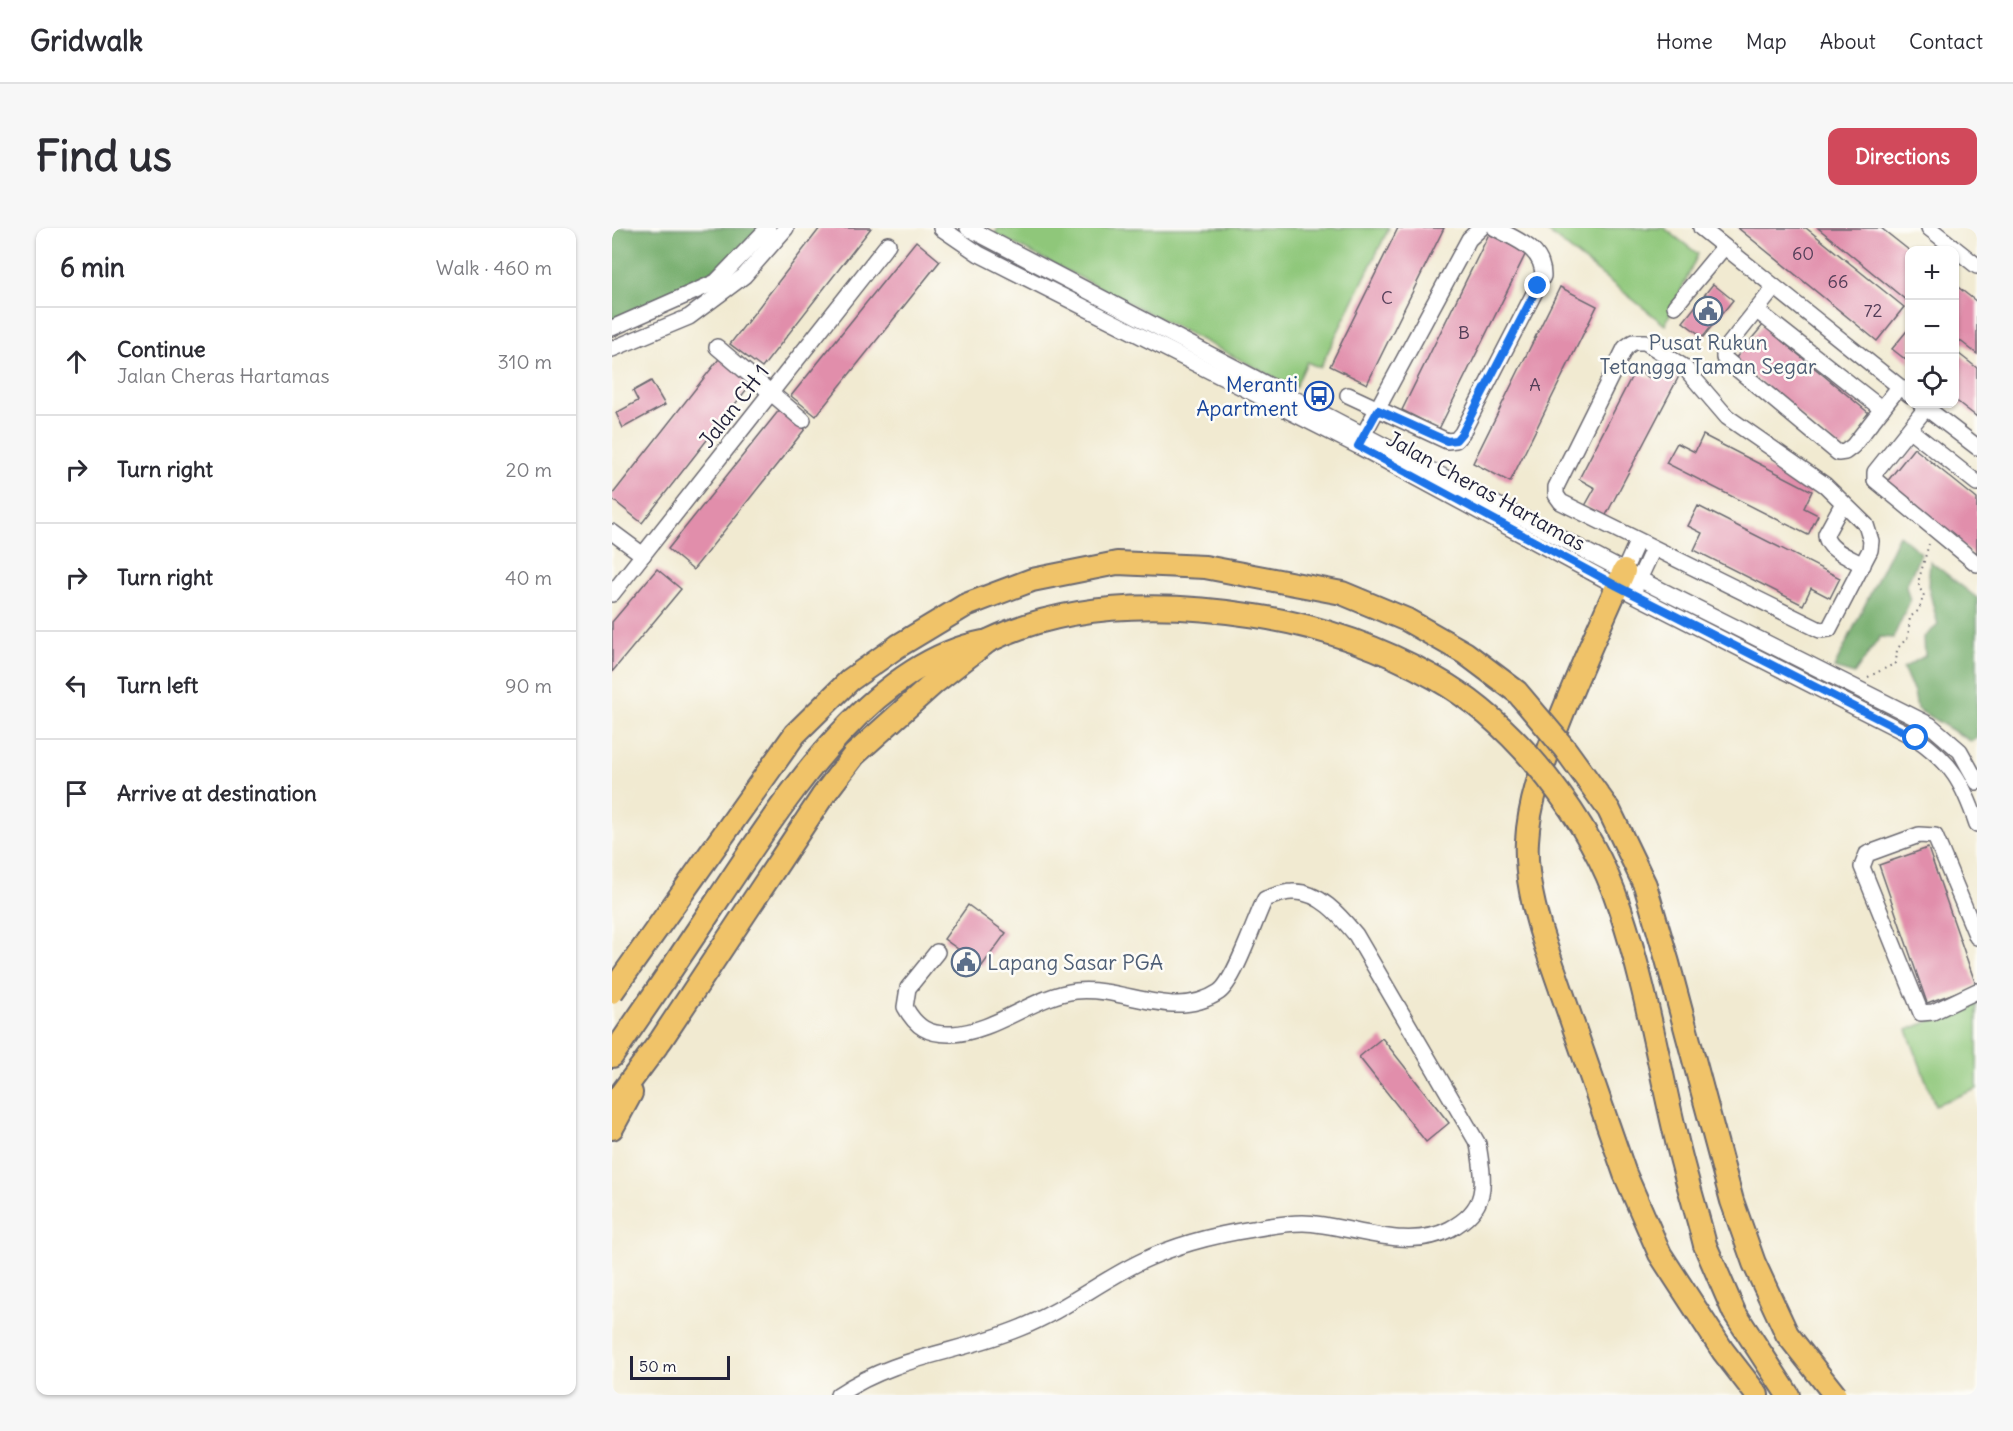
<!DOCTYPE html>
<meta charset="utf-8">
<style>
body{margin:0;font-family:Delius,sans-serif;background:#f7f7f7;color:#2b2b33}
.controls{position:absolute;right:18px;top:18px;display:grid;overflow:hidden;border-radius:12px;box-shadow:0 2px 4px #0004}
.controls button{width:54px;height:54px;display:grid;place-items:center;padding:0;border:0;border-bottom:2px solid #e1e1e2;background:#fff;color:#2b2b33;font:30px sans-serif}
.scale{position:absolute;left:18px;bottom:15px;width:100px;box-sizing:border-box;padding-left:6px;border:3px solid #22223b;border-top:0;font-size:16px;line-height:21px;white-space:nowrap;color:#22223b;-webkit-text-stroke:4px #fdfcf7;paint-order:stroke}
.stop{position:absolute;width:18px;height:18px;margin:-14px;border:4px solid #1a73e8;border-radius:50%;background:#fff}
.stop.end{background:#1a73e8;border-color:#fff;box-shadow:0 2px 6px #0008}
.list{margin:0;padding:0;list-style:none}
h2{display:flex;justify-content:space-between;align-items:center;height:78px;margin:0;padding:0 24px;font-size:26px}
h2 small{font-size:20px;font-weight:400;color:#7c7c81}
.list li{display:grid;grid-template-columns:39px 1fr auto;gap:18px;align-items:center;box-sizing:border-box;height:108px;padding:0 24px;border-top:2px solid #e1e1e2}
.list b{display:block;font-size:22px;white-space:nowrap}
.list p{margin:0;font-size:20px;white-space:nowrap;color:#7c7c81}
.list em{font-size:20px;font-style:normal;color:#7c7c81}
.icon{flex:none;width:33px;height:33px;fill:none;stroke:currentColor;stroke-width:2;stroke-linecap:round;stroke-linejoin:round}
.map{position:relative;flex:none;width:1365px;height:1167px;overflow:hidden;border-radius:12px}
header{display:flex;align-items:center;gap:36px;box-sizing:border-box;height:84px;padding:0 30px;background:#fff;border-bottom:2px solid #e1e1e2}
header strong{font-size:28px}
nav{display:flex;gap:33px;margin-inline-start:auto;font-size:21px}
.intro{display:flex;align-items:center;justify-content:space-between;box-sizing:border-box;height:144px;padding:0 36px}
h1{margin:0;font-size:42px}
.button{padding:15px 27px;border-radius:12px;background:#d1495b;color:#fff;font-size:21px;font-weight:700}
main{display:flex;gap:36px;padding:0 36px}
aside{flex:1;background:#fff;border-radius:12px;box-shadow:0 2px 4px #0004}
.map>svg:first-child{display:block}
</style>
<header>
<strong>Gridwalk</strong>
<nav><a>Home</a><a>Map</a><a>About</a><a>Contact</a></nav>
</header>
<div class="intro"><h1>Find us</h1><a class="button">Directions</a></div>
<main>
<aside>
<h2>6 min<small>Walk · 460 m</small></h2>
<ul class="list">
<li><svg class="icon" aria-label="ahead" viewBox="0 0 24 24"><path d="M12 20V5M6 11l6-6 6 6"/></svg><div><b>Continue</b><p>Jalan Cheras Hartamas</p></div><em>310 m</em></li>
<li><svg class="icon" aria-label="right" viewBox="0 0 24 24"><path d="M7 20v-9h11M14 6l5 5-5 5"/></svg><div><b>Turn right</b></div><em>20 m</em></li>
<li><svg class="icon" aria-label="right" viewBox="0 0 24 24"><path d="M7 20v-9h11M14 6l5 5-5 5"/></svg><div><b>Turn right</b></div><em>40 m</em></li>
<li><svg class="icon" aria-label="left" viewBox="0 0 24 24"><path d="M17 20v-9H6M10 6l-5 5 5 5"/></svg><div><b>Turn left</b></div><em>90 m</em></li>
<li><svg class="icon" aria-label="arrive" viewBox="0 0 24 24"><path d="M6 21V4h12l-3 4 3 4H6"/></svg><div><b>Arrive at destination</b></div></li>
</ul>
</aside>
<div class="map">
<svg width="1365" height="1167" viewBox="0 0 1365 1167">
<rect width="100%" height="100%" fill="#fdfcf7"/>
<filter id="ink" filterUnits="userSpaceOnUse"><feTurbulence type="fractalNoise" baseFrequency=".0167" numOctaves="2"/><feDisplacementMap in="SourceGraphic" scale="12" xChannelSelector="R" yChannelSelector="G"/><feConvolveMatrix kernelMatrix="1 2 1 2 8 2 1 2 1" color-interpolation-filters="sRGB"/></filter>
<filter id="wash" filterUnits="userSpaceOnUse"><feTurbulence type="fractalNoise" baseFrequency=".008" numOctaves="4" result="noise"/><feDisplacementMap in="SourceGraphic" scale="24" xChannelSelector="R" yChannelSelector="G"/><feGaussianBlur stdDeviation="1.35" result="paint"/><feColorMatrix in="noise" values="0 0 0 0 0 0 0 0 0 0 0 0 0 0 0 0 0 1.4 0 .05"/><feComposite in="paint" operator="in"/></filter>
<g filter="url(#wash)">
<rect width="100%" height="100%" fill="#f1ead1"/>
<!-- green -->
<g fill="#8fc77a" stroke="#58745a" stroke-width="1.5">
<polygon points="386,0 777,0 708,140 695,134 683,160 383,6"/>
<polygon points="931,0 1052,0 1086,26 1053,97"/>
<polygon points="1365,775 1365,861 1323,877 1295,802"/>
</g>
<!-- forest -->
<g fill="#73ac6a" stroke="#4a6752" stroke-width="1.5">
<polygon points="0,0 149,0 123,28 70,63 0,96"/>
<polygon points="1287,307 1309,325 1294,358 1298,373 1281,410 1268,409 1242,446 1222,440"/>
<polygon points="1318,333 1365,370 1365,509 1360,514 1305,481 1302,464 1291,440 1313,428 1312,409 1326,397 1316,358"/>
</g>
<g id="blocks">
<!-- building -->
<g fill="#e18eab">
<polygon points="208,0 259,0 150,140 118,116"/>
<polygon points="786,0 832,0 755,156 718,138"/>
<polygon points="1126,0 1194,0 1292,79 1265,113"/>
<polygon points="1206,0 1269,0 1298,23 1298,70 1295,73"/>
<polygon points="877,6 914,25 827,201 790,182"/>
<polygon points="304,13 328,33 204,188 179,168"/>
<polygon points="1101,56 1121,72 1091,109 1071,94"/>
<polygon points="1342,56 1365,74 1365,126 1342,108"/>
<polygon points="948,59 985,78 898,254 861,235"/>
<polygon points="1151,97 1258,186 1229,221 1122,132"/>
<polygon points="1298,99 1298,135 1280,121"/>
<polygon points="1342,122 1365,140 1365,189 1342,171"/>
<polygon points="110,127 142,152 30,295 0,271 0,267"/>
<polygon points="1047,137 1067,148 993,289 973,278 983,260 967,251 1023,142 1040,151"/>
<polygon points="39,153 53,177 11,200 4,185 26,173 21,163"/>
<polygon points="168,181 193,201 81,342 56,321"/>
<polygon points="1091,207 1200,263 1192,280 1206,287 1196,307 1054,235 1065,215 1083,224"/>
<polygon points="1302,220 1365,271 1365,330 1274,255"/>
<polygon points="1086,278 1228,350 1218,370 1199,360 1191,377 1082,322 1090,305 1076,298"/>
<polygon points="45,341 69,361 0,444 0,394"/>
<polygon points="1316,620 1364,757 1315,775 1267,637"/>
<polygon points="356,677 394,705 370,738 332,711"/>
<polygon points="770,810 837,895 814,914 747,829"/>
</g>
</g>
</g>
<g filter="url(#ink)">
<use href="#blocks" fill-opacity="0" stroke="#6a6870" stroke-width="1.5"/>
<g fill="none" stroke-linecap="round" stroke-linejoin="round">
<!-- minor casing -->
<g stroke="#6a6870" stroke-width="18">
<g id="minor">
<path d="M329,0L367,26L746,218L1005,358L1304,510C1340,535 1351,555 1365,596"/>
<polyline points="356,0 1027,351 1318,497 1348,523 1365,554"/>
<polyline points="1089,0 1298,167"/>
<polyline points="1317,0 1365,38"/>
<polyline points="1162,60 1112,123 1112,130 1226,225 1233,224 1241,218 1287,159"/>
<polyline points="1063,78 1112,19"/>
<polyline points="1144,82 1270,181"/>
<polyline points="0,100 104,54 156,0"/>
<polygon points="1021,114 1033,114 1072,139 1115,189 1213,257 1254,297 1259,313 1258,322 1217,401 1208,402 949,274 944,267 944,259 1013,120"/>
<polyline points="105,119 191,192"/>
<polyline points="0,121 77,89 132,48 174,0"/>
<path d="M736,167L835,213L844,212L850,205L931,48C931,20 905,12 883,0"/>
<polyline points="1309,176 1365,219"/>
<polyline points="1314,180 1263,244 1263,252 1365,336"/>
<polyline points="1298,202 1365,255"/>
<polyline points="747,215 857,11 869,0"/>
<path d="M1231,275L1214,306C1213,321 1239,330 1251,337"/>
<polyline points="0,304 31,327"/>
<polyline points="1012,343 1025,314"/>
<polyline points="1023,360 1041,321"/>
<polyline points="0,366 276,16"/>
<polyline points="1365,709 1323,608 1307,607 1255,626 1250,639 1309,785 1321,784 1365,763"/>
<path d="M226,1167C285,1127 345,1126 408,1100C451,1083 487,1054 528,1034C563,1017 602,1007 641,1001C657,998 675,995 691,995C737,996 794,1025 838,1001C878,980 872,954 866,916L744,707C729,689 707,662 680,664C672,664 662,668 653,671C643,691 623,753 607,764C562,794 512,758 464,763C421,768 384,804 340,806C316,807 304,799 293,779L296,760L325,724"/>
</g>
</g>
<!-- highway casing -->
<g stroke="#6a6870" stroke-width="26">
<g id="highway">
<path d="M1012,343C990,393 967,443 947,494C933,532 917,572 915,613C913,648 922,683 933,716L1013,946L1048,1026L1111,1123L1145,1167"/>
<path d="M0,828C36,776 72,723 107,670C169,578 255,437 371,414"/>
<polyline points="0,878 49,812 210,569 242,527 322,455 376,413"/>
<polyline points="0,900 19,865"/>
<polyline points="1093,1017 1122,1084 1176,1167"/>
</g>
</g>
<!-- path -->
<polyline stroke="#6a6870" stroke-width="2" stroke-dasharray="1.5 4.5" stroke-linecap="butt" points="1256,449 1284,435 1285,421 1296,409 1298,389 1307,382 1312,366 1307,360 1307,351 1317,316"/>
<!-- minor -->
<use href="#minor" stroke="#fff" stroke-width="15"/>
<!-- highway -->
<use href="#highway" stroke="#f0c369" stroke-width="22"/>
<!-- highway-bridge casing -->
<g stroke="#6a6870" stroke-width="26" stroke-linecap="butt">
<g id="highway-bridge">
<path d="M376,413C458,373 556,374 644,388C707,398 768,419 823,450C904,495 980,594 1008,681C1033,755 1046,833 1064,909C1072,945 1084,981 1093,1017"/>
<polyline points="0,764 183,506 238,452 286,418 354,377 420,352 505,335 593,339 730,365 795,392 853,425 905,464 953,521 997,582 1033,657 1056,735 1120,973 1142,1035 1175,1106 1223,1167"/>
</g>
</g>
<!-- highway-bridge -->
<use href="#highway-bridge" stroke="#f0c369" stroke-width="22"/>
</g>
</g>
<g fill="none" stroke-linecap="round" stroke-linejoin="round" filter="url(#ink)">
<!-- route -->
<polyline stroke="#1a73e8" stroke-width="8" points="926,58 850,205 844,212 835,213 766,182 746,218 1005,358 1304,510"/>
</g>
<!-- icons -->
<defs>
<g id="civic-ring" transform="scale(1.5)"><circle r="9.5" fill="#fdfcf7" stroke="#5c6f8a" stroke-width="1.5"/><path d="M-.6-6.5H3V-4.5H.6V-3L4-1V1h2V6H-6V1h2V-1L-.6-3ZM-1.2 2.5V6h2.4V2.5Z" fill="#5c6f8a"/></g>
<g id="bus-ring" transform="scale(1.5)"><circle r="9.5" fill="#fdfcf7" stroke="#1a4fb4" stroke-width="1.5"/><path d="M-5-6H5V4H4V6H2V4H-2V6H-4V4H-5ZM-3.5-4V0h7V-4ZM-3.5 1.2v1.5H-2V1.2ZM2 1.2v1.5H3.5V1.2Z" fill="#1a4fb4"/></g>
</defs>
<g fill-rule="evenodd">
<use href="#civic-ring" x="1096" y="83"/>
<use href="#bus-ring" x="707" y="168"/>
<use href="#civic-ring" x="354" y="734"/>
</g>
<g text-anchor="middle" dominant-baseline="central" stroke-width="5" stroke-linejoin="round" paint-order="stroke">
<!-- number labels -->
<g font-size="18" fill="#523d57">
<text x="1191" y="25">60</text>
<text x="1226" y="53">66</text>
<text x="775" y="69">C</text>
<text x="1261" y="82">72</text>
<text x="852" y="104">B</text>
<text x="923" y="156">A</text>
</g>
<!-- service labels -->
<g font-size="21" fill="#4e5e75" stroke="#fdfcf7">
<text x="1096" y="114">Pusat Rukun<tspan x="1096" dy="24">Tetangga Taman Segar</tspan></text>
<text x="375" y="734" text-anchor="start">Lapang Sasar PGA</text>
</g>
<!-- transit labels -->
<g font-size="21" fill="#164399" stroke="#fdfcf7" text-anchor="end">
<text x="686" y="156">Meranti<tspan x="686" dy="24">Apartment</tspan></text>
</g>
<!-- street labels -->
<g font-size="21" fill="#22223b" stroke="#fdfcf7">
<text transform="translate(122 178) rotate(-52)">Jalan CH 1</text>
<text transform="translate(874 263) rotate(29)">Jalan Cheras Hartamas</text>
</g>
</g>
</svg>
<div class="controls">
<button>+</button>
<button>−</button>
<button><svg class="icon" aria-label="locate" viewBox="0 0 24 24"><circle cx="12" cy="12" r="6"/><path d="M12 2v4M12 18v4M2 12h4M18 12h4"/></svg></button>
</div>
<div class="scale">50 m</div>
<div class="stop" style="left:1304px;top:510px"></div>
<div class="stop end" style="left:926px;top:58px"></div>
</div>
</main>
